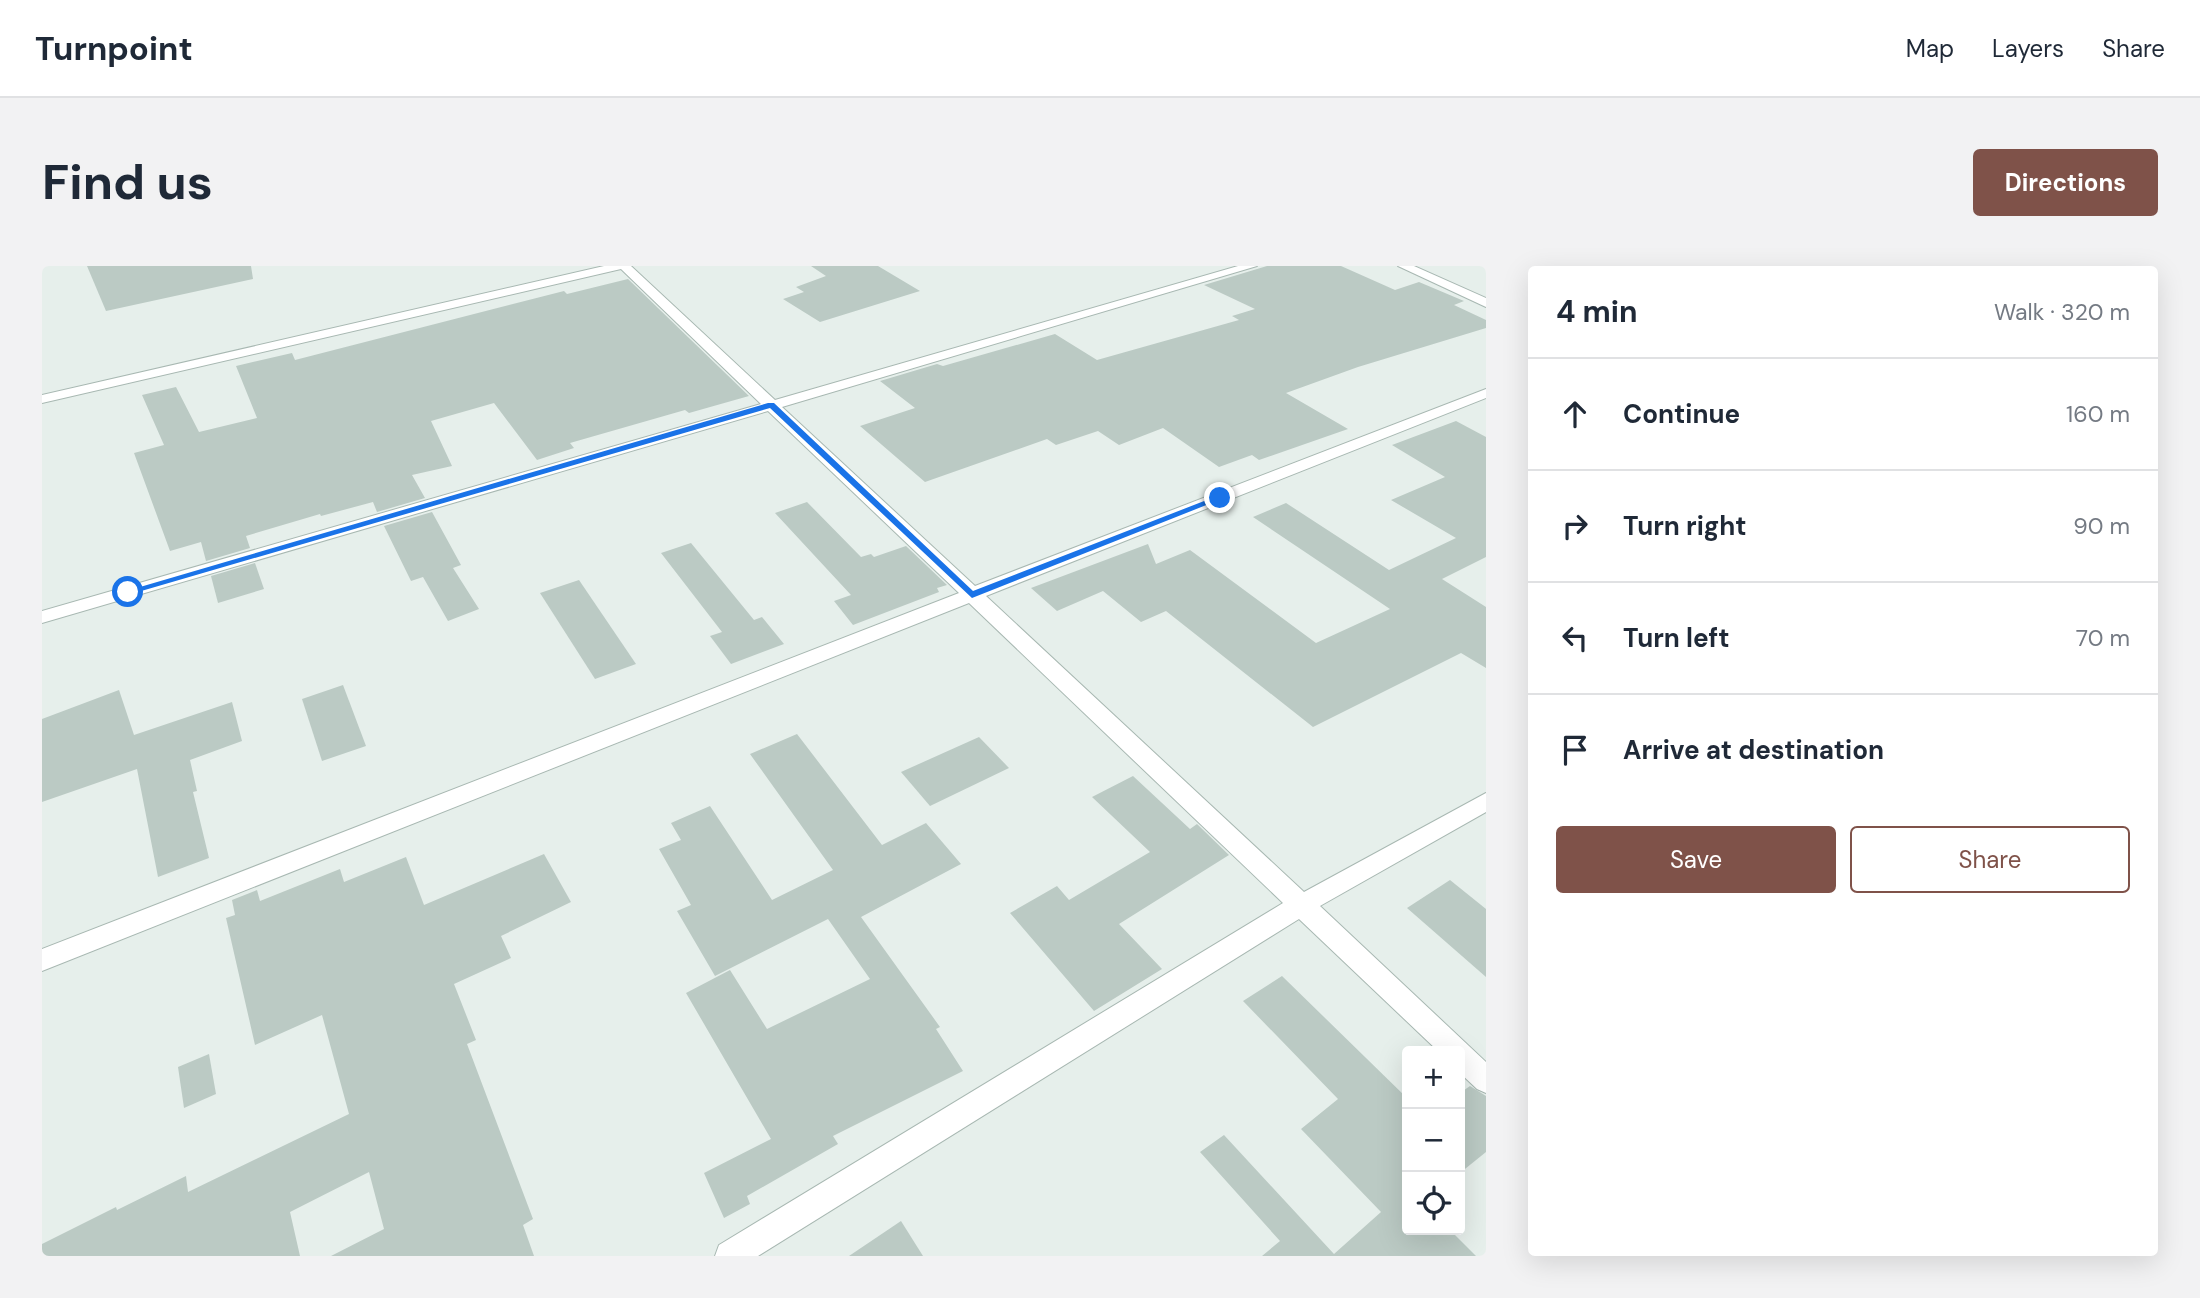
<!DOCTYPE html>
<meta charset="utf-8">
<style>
body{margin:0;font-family:"DM Sans",sans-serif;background:#f2f2f3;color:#1f2937}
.controls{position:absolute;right:21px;bottom:21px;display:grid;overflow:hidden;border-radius:7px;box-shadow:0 7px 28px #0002}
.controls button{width:63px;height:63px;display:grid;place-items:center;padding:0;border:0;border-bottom:2px solid #e0e1e3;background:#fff;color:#1f2937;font:35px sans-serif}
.stop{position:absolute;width:21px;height:21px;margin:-16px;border:5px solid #1a73e8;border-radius:50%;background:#fff}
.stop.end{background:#1a73e8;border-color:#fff;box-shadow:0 2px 7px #0008}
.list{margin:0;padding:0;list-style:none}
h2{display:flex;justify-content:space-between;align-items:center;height:91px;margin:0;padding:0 28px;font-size:30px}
h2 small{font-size:23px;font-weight:400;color:#747a83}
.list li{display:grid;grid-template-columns:46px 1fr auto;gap:21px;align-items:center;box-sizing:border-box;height:112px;padding:0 28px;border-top:2px solid #e0e1e3}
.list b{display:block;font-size:26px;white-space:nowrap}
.list em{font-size:23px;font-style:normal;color:#747a83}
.actions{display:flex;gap:14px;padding:21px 28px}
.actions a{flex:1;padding:16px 0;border:2px solid #7f5249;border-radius:7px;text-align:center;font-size:24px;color:#7f5249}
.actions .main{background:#7f5249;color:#fff}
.icon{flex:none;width:38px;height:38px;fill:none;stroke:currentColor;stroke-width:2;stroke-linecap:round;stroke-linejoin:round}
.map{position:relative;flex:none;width:1444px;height:990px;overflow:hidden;border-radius:7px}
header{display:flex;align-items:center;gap:42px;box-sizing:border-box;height:98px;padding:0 35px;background:#fff;border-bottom:2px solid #e0e1e3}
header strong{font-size:33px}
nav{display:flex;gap:38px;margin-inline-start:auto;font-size:24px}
.intro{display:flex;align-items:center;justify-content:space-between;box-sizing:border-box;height:168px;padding:0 42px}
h1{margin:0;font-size:49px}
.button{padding:18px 32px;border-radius:7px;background:#7f5249;color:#fff;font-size:24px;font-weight:700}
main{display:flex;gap:42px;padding:0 42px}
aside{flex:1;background:#fff;border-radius:7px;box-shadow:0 7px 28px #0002}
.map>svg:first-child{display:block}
</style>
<header>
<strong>Turnpoint</strong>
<nav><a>Map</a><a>Layers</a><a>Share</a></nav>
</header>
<div class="intro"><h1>Find us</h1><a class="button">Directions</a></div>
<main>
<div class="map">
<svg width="1444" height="990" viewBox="0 0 1444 990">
<rect width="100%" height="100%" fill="#e6efeb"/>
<!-- building -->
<g fill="#bbcac4">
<polygon points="45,0 209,0 211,13 64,45"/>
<polygon points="769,0 836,0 878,25 778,56 741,33 762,26 754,21 784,10"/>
<polygon points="1225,0 1299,0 1353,24 1377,16 1422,35 1412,39 1444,54 1444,62 1316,101 1244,127 1306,163 1217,194 1210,189 1177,201 1121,162 1077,179 1056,165 1014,179 1005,173 883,216 818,160 873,142 838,115 895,98 901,100 1013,68 1055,94 1197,54 1190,50 1213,43 1162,19"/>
<polygon points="586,13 707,130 647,147 643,144 528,177 532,182 495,194 452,137 389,155 410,200 370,209 383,232 335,246 331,236 279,250 278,248 204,270 208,282 164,295 159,276 128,285 92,187 122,179 100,129 134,121 157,166 215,152 194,100 250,87 253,94 522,25 525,28"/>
<polygon points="1414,155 1444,171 1444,291 1400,313 1444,341 1444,402 1419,387 1271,461 1124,345 1099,356 1061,325 1015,345 989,322 1106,278 1114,298 1148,284 1274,377 1348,343 1211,251 1244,237 1347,304 1414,272 1349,234 1403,211 1350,179"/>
<polygon points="765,236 819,291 829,288 832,291 864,280 905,319 895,322 897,326 811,359 792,335 809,329 733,247"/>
<polygon points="390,246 419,299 411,302 437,343 406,355 381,311 369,315 342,260"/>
<polygon points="649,277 712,354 720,351 742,378 689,398 668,370 680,366 619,287"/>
<polygon points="213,297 222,323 176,337 169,310"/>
<polygon points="537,314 594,398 553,413 498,327"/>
<polygon points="301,419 324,480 280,495 260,433"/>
<polygon points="77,424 92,469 190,436 200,475 148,494 155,525 151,526 167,592 116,611 95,503 0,536 0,453"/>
<polygon points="755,468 840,579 884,557 919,598 819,651 898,761 894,763 921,805 791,870 796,878 705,930 708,938 682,952 662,907 729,873 644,727 688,704 725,763 828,713 786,653 673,710 635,645 649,639 617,583 639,574 629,557 668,540 730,634 791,604 708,488"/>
<polygon points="937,471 967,502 888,540 859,506"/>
<polygon points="1091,510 1148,563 1155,558 1187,589 1077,658 1120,703 1052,745 968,647 1015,620 1027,634 1108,586 1050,531"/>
<polygon points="502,588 529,636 459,670 469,692 412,718 434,774 425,778 491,953 481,959 492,990 289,990 342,963 327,906 248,946 258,990 0,990 0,978 74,941 75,944 144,910 146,926 307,848 280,749 213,779 184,652 193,649 190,634 215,624 218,635 298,603 302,616 364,591 382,639"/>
<polygon points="1408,614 1444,643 1444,711 1365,642"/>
<polygon points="1240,710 1365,832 1365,964 1408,964 1434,990 1220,990 1238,975 1158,886 1182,869 1292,988 1339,946 1259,863 1296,833 1201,735"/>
<polygon points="167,788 174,828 142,842 136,801"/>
<polygon points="1428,820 1444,830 1444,886 1418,907 1418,827"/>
<polygon points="859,955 881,990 807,990"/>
</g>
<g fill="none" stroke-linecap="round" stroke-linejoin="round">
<!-- minor casing -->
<g stroke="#a8b8b2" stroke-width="2">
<g id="minor">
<polygon points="562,0 589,0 733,134 1196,0 1215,0 740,141 933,320 1444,123 1444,132 944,330 1262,626 1444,527 1444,546 1278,640 1444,796 1444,827 1435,823 1418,807 1418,785 1396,785 1257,653 716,990 673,990 677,979 1241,637 927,337 0,705 0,683 917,327 726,145 0,357 0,345 719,138 579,3 0,137 0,129"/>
<polygon points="1356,0 1372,0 1444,32 1444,41"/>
</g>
</g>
<!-- minor -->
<use href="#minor" fill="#fff" fill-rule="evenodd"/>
</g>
<!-- route -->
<polygon fill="#1a73e8" points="726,137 732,137 931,325 1175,230 1182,232 930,332 728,142 89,328 81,326"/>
</svg>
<div class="controls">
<button>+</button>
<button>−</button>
<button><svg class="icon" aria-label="locate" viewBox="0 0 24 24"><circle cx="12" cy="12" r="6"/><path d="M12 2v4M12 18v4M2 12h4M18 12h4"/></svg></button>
</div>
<div class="stop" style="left:86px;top:326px"></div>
<div class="stop end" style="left:1178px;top:232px"></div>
</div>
<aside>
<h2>4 min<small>Walk · 320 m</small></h2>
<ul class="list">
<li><svg class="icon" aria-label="ahead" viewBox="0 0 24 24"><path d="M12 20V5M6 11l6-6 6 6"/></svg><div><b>Continue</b></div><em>160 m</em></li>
<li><svg class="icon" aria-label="right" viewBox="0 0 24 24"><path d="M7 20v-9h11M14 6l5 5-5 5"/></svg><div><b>Turn right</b></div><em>90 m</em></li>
<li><svg class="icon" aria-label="left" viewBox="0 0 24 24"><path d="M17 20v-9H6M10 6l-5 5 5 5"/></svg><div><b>Turn left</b></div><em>70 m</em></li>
<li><svg class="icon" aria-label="arrive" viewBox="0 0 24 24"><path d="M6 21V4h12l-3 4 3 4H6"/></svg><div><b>Arrive at destination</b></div></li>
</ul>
<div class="actions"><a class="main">Save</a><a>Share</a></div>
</aside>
</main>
